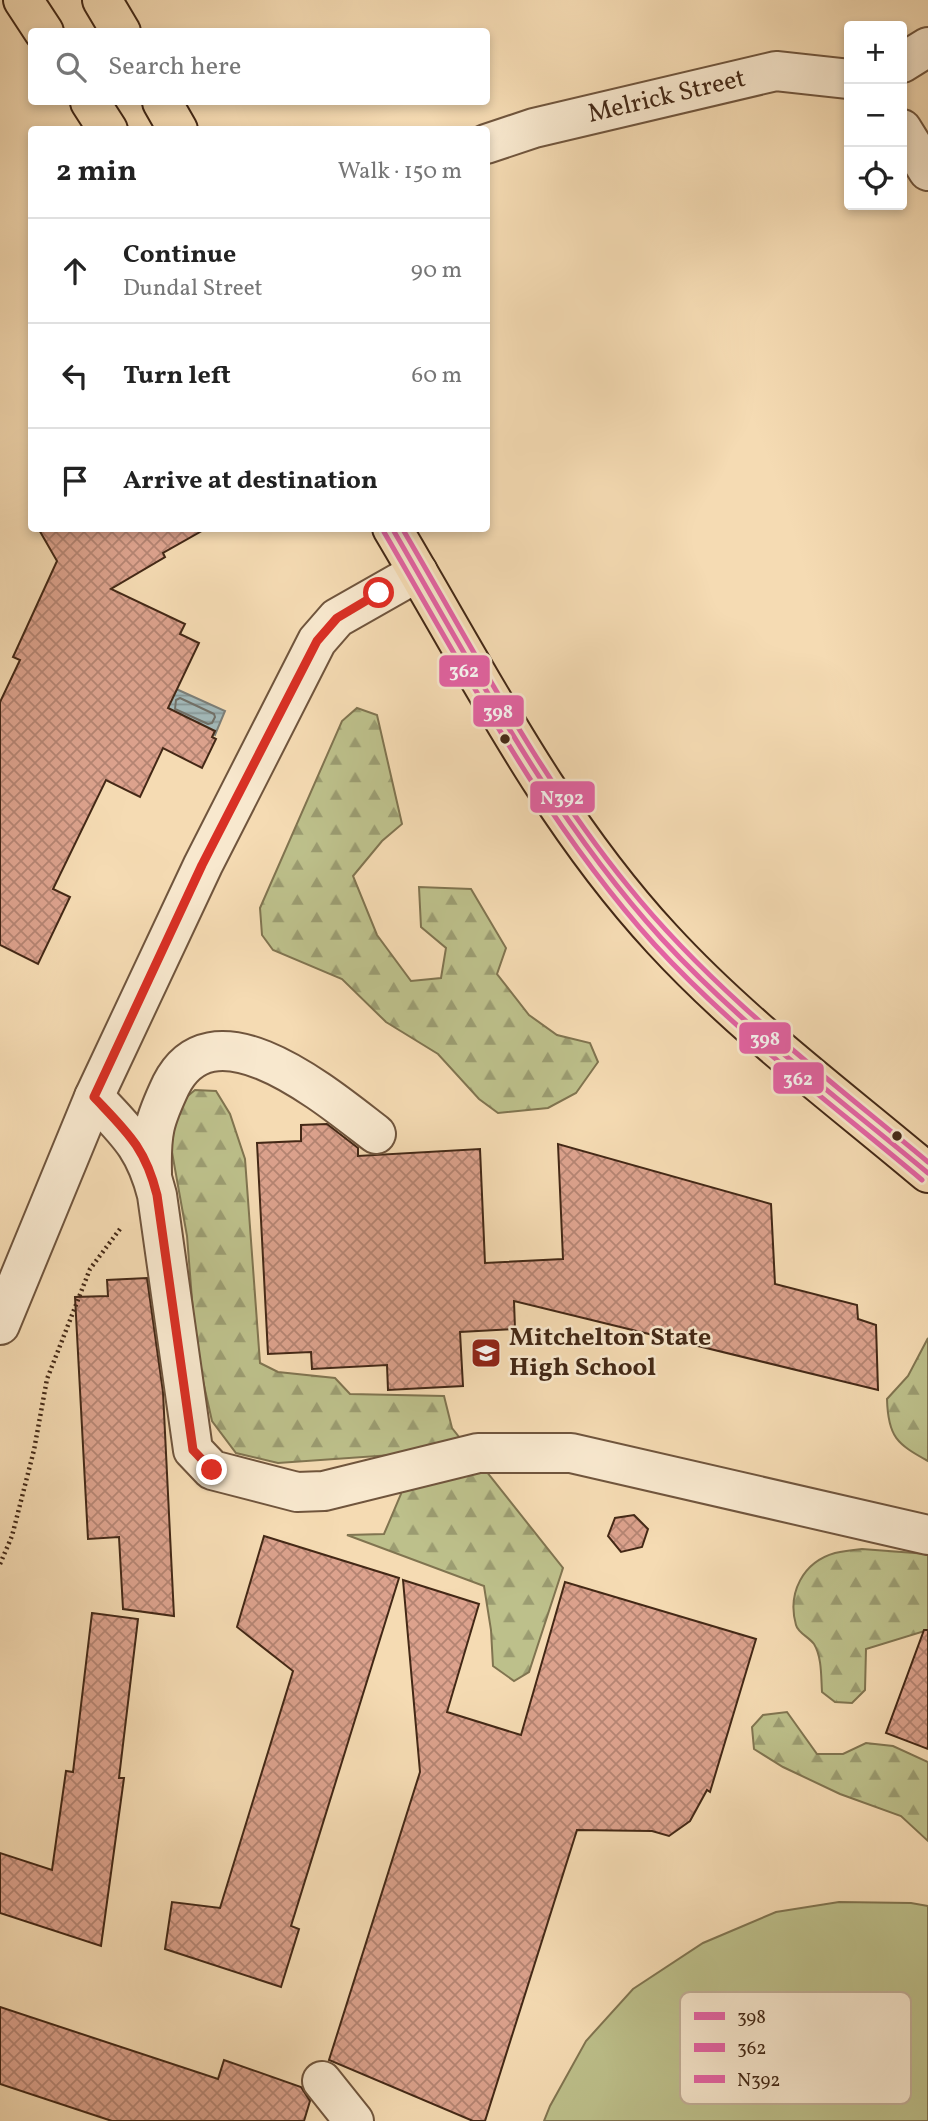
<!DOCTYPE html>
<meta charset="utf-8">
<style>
body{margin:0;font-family:Vollkorn,serif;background:#f2f2f2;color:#222}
.controls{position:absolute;right:21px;top:21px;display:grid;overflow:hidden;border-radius:7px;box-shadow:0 4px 10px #0003}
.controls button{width:63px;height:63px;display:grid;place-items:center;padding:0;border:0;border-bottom:2px solid #e0e0e0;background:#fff;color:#222;font:35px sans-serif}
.stop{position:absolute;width:21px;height:21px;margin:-16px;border:5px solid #d93025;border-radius:50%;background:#fff}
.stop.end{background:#d93025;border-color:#fff;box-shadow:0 2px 7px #0008}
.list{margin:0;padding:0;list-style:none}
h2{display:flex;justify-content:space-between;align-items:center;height:91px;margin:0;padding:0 28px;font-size:30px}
h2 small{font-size:23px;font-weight:400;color:#767676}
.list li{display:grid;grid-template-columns:46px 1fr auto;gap:21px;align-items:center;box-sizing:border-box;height:105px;padding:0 28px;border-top:2px solid #e0e0e0}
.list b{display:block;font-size:26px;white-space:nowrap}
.list p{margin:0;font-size:23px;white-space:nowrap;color:#767676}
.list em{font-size:23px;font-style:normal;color:#767676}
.icon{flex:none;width:38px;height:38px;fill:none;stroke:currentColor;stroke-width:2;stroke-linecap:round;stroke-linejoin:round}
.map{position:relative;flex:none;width:928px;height:2121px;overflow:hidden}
.search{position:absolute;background:#fff;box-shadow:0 4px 10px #0003;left:28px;top:28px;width:462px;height:77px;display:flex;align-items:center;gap:18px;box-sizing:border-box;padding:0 24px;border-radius:7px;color:#767676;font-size:26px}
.panel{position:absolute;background:#fff;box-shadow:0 4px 10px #0003;left:28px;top:126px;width:462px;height:406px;border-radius:7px}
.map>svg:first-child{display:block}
</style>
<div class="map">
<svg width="928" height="2121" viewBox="0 0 928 2121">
<defs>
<pattern id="forest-firs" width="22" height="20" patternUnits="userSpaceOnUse" patternTransform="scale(1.75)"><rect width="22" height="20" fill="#bdc08b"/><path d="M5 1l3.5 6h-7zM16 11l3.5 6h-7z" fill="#9b9c71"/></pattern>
<pattern id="water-rules" width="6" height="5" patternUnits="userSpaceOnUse" patternTransform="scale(1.75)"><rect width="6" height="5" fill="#a2b8b8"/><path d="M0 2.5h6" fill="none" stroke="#869695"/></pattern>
<pattern id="building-cross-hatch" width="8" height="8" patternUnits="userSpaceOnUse" patternTransform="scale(1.75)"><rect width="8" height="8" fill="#dca28d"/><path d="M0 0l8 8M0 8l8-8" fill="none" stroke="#b48472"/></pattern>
</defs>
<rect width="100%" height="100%" fill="#f5dbb3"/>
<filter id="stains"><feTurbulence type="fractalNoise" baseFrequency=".00286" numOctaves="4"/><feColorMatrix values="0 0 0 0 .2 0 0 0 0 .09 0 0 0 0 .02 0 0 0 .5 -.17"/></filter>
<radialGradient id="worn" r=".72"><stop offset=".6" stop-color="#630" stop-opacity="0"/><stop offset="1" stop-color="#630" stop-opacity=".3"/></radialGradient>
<!-- forest -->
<g fill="url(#forest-firs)" stroke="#807450" stroke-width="2">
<polygon points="357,708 377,715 402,824 382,841 353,876 377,935 411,981 441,978 446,948 421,927 419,887 471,889 506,948 497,974 529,1015 557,1035 590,1043 598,1062 576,1093 548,1108 498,1113 479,1099 438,1054 386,1022 342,979 273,950 262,935 260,908 342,721"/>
<polygon points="195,1090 216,1091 230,1114 245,1159 260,1363 278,1372 335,1378 350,1394 444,1396 452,1428 563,1568 529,1672 514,1681 493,1666 491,1630 484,1586 347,1535 384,1534 401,1494 391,1455 278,1463 236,1453 212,1421 196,1350 187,1236 170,1141 177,1105"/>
<path d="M928,1338V1461C897,1444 888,1437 887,1399L908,1376Z"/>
<path d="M862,1549L928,1554V1630L866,1649L865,1690L852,1703L835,1702L822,1692C821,1677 822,1657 814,1644C809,1637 798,1633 796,1625C787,1593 803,1562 835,1553C844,1551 853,1550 862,1549Z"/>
<polygon points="787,1712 817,1754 843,1754 866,1743 893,1746 928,1762 928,1841 901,1816 840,1794 783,1767 754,1749 752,1727 763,1715"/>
</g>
<!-- pitch -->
<polygon fill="#bdc08b" stroke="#807450" stroke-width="2" points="839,1902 911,1903 928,1906 928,2121 544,2121 550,2106 586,2041 633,1989 703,1943 776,1912"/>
<!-- water -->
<polygon fill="url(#water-rules)" stroke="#7c7e77" stroke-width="2" points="174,688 225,711 215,735 163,711"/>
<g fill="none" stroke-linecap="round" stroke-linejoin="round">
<!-- shore -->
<polygon stroke="#727067" stroke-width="2" points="180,698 214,714 215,717 212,723 208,724 175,709 176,700"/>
</g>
<!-- building -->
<g fill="url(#building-cross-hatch)" stroke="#432816" stroke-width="2">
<polygon points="38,528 207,528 163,553 165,557 111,589 185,624 180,634 199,643 168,708 215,731 212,737 216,739 202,768 163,748 140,797 106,780 53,889 70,897 38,964 0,945 0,702 20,660 13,657 57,561"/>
<polygon points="327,1124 358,1148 358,1156 480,1149 485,1263 563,1259 558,1144 771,1204 775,1284 857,1305 858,1319 876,1325 878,1390 514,1301 515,1329 460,1332 463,1386 388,1390 387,1365 312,1369 311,1352 268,1354 257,1143 301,1141 301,1125"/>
<polygon points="147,1278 163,1392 174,1616 123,1609 119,1537 88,1539 75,1297 108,1296 107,1280"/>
<polygon points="634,1515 648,1529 642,1547 621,1552 608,1536 615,1518"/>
<polygon points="264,1536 399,1578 291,1926 299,1929 281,1987 165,1949 172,1902 220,1908 293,1671 237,1627"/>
<polygon points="403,1580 479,1604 447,1712 521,1735 565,1582 756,1639 710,1792 707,1790 690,1821 669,1836 652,1831 577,1830 485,2121 473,2121 329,2060 420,1772"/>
<polygon points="92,1613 138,1619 119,1778 124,1778 101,1946 0,1913 0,1853 52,1870 66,1771 73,1772"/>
<polygon points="924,1630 928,1630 928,1749 886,1733"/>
<polygon points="0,2007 218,2079 224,2060 301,2087 310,2101 304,2121 112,2121 0,2084"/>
</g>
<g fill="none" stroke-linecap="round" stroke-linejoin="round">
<!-- minor casing -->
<g stroke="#70553d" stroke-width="42">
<g id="minor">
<polyline points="902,63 928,47"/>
<polyline points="902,129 928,171"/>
<path id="s1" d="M486,144L534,128L776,71L849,79"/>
<path d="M94,1097C127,1132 145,1147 157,1195L193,1450L212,1470L297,1492L324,1491L478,1453H571L928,1535"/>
<path d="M152,1173C151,1132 154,1121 171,1085C214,999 330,1099 376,1134"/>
<polyline points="0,1325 94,1097 203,865 317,641 337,618 418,572"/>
<polyline points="322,2081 354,2121"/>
</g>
</g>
<!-- major casing -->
<g stroke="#432816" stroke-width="42">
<g id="major">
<polyline points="23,0 44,32"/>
<polyline points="102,0 121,32"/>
<polyline points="90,102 108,130"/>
<polyline points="162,102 178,130"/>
<path d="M392,528C476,669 550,818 662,939C742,1026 838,1097 928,1173"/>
</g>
</g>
<!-- path -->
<polyline stroke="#432816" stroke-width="4.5" stroke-dasharray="2 3.5" stroke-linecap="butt" points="0,1564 12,1536 34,1450 47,1379 90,1269 120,1229"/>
<!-- minor -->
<use href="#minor" stroke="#f8e8ce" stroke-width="38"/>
<!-- major -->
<use href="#major" stroke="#f5dbb3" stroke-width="38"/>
<!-- bus-1 casing -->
<g stroke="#f8e8ce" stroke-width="10">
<path id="bus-1" d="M392,528C475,670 551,817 662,939C742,1026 838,1098 928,1173"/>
</g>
<!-- bus-2 casing -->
<g stroke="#f8e8ce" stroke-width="10">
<path id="bus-2" d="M384,532C467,674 544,822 655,945C735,1032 832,1104 922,1180"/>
</g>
<!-- bus-3 casing -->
<g stroke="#f8e8ce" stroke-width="10">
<path id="bus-3" d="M402,528C474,650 539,777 628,886C714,993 824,1075 928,1162"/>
</g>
<!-- bus-1 -->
<use href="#bus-1" stroke="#e463a4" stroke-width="5"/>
<!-- bus-2 -->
<use href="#bus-2" stroke="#e463a4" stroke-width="5"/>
<!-- bus-3 -->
<use href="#bus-3" stroke="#e463a4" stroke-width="5"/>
</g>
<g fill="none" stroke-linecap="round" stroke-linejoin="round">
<!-- route -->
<path stroke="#d93025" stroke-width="9" d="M212,1470L193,1450L157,1195C145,1147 127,1132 94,1097L202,865L317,641L337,618L379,593"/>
</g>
<!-- icons -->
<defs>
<g id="school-square" transform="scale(1.575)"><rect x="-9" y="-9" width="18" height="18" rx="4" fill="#8f2418" stroke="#f8e8ce"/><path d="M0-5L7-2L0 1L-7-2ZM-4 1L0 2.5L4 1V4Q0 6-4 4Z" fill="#fff"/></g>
</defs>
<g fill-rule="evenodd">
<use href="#school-square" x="486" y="1353"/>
</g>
<!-- markers -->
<g fill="#432816" stroke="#f8e8ce" stroke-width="2.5">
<circle cx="505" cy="739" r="6"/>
<circle cx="897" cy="1136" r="6"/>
</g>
<g text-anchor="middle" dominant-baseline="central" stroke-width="5" stroke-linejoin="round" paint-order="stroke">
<!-- street labels -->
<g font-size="26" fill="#432816" stroke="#f8e8ce">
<text stroke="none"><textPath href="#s1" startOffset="187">Melrick Street</textPath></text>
</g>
<!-- poi labels -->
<g font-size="26" font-weight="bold" fill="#432816" stroke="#f8e8ce" text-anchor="start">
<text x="509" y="1338">Mitchelton State<tspan x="509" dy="30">High School</tspan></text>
</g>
</g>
<!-- legend -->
<rect x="680" y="1992" width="231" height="112" rx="10" fill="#f8e8ce" stroke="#c2ae97" stroke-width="2"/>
<rect x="694" y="2012" width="31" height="8" fill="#e463a4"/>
<rect x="694" y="2043" width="31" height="9" fill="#e463a4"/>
<rect x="694" y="2075" width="31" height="8" fill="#e463a4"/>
<g font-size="19" fill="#432816">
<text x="737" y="2023">398</text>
<text x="737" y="2054">362</text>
<text x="737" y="2086">N392</text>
</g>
<g stroke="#f8e8ce" stroke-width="2.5">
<rect x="438" y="654" width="53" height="34" rx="7" fill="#e463a4"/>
<rect x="472" y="694" width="53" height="34" rx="7" fill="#e463a4"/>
<rect x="529" y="780" width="67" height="34" rx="7" fill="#e463a4"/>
<rect x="738" y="1021" width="54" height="34" rx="7" fill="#e463a4"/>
<rect x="772" y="1061" width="53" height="34" rx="7" fill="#e463a4"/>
</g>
<g font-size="19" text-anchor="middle" font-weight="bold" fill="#fff">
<text x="464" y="677">362</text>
<text x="498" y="718">398</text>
<text x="562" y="804">N392</text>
<text x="765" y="1045">398</text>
<text x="798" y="1085">362</text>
</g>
<rect width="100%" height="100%" filter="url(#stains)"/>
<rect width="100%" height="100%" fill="url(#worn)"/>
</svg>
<div class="controls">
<button>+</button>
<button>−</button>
<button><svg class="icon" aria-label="locate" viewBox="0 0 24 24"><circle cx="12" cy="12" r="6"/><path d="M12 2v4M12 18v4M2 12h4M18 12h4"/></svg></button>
</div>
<div class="stop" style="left:379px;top:593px"></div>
<div class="stop end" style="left:212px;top:1470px"></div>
<div class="search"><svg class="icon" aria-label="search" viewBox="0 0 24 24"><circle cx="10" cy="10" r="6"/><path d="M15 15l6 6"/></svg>Search here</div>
<section class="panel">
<h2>2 min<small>Walk · 150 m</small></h2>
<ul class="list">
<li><svg class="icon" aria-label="ahead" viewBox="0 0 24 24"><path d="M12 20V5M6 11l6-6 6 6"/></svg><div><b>Continue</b><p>Dundal Street</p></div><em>90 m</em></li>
<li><svg class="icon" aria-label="left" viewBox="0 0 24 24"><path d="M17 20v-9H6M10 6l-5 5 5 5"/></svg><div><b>Turn left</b></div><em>60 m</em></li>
<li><svg class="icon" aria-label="arrive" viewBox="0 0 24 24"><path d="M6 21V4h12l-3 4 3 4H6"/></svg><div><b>Arrive at destination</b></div></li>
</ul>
</section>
</div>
